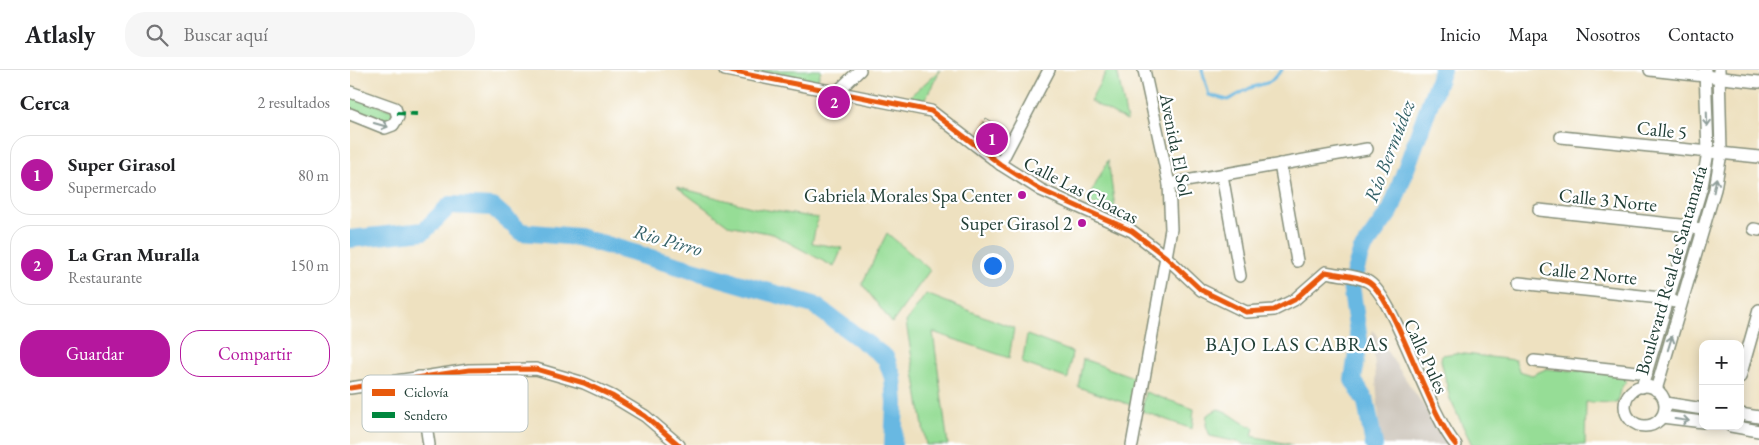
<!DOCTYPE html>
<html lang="es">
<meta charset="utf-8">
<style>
body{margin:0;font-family:"EB Garamond",serif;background:#f6f6f6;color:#202124}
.controls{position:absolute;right:15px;bottom:15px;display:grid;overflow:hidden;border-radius:10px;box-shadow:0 2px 12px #0003}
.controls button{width:45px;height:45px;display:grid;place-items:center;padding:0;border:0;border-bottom:1px solid #e0e0e0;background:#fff;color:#202124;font:25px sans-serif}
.you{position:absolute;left:642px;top:195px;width:18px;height:18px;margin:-12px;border:4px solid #fff;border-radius:50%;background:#1a73e8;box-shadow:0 0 0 8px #1a73e833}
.badge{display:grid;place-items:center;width:32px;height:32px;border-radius:50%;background:#b5179e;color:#fff;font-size:16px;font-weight:700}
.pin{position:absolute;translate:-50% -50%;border:2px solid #fff;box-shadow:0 1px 5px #0006}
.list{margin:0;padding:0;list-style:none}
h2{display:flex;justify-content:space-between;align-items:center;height:65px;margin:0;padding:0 20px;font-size:21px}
h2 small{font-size:16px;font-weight:400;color:#757577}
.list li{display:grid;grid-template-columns:32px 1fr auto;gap:15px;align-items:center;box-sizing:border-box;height:80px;margin:0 10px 10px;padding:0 10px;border:1px solid #e0e0e0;border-radius:20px}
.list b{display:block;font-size:19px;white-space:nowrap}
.list p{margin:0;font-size:16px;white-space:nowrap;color:#757577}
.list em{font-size:16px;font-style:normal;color:#757577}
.actions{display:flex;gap:10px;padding:15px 20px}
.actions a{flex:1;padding:11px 0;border:1px solid #b5179e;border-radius:20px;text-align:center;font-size:18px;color:#b5179e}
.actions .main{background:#b5179e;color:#fff}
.icon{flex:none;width:28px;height:28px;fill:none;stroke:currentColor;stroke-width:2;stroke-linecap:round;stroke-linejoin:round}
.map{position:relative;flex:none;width:1409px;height:375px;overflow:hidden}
header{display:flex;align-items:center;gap:30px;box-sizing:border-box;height:70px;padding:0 25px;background:#fff;border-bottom:1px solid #e0e0e0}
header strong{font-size:24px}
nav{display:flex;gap:28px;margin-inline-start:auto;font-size:18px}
.search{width:350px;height:45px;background:#f6f6f6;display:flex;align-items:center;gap:12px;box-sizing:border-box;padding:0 18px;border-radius:20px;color:#757577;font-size:19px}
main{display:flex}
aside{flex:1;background:#fff}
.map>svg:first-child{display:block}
</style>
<header>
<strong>Atlasly</strong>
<div class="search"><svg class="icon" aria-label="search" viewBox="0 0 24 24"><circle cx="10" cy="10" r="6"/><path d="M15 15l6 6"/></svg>Buscar aquí</div>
<nav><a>Inicio</a><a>Mapa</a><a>Nosotros</a><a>Contacto</a></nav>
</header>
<main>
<aside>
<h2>Cerca<small>2 resultados</small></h2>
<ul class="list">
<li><span class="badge">1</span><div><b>Super Girasol</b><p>Supermercado</p></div><em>80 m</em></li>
<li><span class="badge">2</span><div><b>La Gran Muralla</b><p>Restaurante</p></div><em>150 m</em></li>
</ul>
<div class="actions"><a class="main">Guardar</a><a>Compartir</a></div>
</aside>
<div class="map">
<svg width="1409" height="375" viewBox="0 0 1409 375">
<rect width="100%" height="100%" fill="#fff"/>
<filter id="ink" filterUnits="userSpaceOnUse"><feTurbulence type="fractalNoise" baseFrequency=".02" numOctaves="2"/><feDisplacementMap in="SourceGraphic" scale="10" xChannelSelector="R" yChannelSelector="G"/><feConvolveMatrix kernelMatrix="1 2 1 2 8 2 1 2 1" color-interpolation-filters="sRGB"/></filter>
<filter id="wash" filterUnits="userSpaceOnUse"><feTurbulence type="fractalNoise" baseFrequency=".0096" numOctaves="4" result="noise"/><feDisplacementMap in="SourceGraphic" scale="20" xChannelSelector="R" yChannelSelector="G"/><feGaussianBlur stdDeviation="1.12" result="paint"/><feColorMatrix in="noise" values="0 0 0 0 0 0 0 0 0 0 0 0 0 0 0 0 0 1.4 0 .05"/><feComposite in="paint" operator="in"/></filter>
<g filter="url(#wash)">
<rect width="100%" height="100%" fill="#eee1c0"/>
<!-- industrial -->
<polygon fill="#cac3b8" points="1022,259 1100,375 1031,375"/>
<!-- green -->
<g fill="#96dd96" stroke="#5a8d65">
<polygon points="399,0 471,0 467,12"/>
<polygon points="590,0 575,30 559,27"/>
<polygon points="757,0 767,0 777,51 740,31"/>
<polygon points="0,25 41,40 45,48 36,53 0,39"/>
<polygon points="758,90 766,144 737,131"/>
<polygon points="327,117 405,138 468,148 462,173 492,178 484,197 423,164 378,155"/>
<polygon points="537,163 580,200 542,253 512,214"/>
<polygon points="576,224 664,258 659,288 583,262 598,375 576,375 556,252"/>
<polygon points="677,265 722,282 718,309 672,293"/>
<polygon points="1106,283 1165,290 1169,301 1182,305 1196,299 1270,303 1275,306 1276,311 1270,320 1267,333 1236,332 1235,375 1122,375 1100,329 1091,290 1092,285"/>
<polygon points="733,289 786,308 781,335 728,317"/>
<polygon points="795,322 844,339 842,359 792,341"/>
<path d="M868,339C882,342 889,354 904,357L902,366L943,375H893V373L860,366L856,355L857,345Z"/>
</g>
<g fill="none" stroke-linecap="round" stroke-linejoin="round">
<!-- stream -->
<polyline stroke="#67b8e2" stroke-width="3" points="852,0 859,25 878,30 900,18 920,12 932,0"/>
<!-- river -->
<g stroke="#67b8e2" stroke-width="18">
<polyline points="0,169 74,161 100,135 143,137 171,162 228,167 464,235 536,288 543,308 545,333 543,375"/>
<polyline points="1024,375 1016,332 1003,310 1009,270 1001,215 1011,182 1041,140 1092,0"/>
</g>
</g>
<g id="blocks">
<!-- building -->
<polygon fill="#d6ac72" points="636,48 653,58 644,76 628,62"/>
</g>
</g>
<g filter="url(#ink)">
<use href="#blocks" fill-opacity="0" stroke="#868f7a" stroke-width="1"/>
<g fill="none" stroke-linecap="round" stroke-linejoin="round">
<!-- minor casing -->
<g stroke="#868f7a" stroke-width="14">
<g id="minor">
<path d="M375,0L581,41L650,94L691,120L782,161L816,187L851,220L896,242L924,240L944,230L976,202C988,205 1006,205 1017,211C1043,223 1079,345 1106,375"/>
<polyline points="1300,0 1409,12"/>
<polyline points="488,21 510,0"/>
<polyline points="0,22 45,38 48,47 43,55 35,58 0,44"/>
<polyline points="1211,67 1409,87"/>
<polyline points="650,94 699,0"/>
<polyline points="930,94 947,191"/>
<polyline points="872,105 890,206"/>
<polyline points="819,114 1017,79"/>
<polyline points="1189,140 1340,156 1347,159"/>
<polyline points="1404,159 1409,160"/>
<polyline points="1169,213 1320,229 1325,232"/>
<polyline points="1184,291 1297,303"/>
<polyline points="69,307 79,375"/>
<polyline points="1390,307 1409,240"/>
<circle cx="1295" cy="336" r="20"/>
<polyline points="1292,317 1352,116 1358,82 1355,0"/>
<polyline points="0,318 119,300 186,299 234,313 262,326 295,346 329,375"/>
<polyline points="1306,320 1365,119 1371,83 1369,0"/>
<polyline points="1315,333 1353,339"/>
<polyline points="1390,344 1409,347"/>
<polyline points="1312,347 1353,352"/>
<polyline points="1381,356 1409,361"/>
<polyline points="782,375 821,159 819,114 794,0"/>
</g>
</g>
<!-- minor -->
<use href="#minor" stroke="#fff" stroke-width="11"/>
<!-- quiet -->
<polyline stroke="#00873e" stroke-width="4" stroke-dasharray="8 4" stroke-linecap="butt" points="47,43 68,44"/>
<!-- cycleway casing -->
<g stroke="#fff" stroke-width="8">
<g id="cycleway">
<path d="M375,0L581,41L650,94L691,120L782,161L816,187L851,220L896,242L924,240L944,230L976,202C988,205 1006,205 1017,211C1043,223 1079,345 1106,375"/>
<polyline points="0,318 119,300 186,299 234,313 262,326 295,346 329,375"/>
</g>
</g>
<!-- cycleway -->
<use href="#cycleway" stroke="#e8590c" stroke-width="5"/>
</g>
<!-- one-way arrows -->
<defs><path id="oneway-shaft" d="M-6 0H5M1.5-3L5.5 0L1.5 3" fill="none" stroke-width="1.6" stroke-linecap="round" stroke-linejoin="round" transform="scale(1.25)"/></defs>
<g stroke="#8f9e9a">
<use href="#oneway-shaft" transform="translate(1357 49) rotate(88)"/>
<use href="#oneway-shaft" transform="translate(31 55) rotate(16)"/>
<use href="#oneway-shaft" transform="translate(1365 115) rotate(-79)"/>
<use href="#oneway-shaft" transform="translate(1320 273) rotate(-73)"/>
<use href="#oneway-shaft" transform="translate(1332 350) rotate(8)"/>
</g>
</g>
<!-- markers -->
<g fill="#b5179e" stroke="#fff" stroke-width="2">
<circle cx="672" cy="125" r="5"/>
<circle cx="732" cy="153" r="5"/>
</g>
<g text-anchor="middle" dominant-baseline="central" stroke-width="4.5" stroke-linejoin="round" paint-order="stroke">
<!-- street labels -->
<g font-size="19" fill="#1f3d34" stroke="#fff">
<text transform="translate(1312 60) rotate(6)">Calle 5</text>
<text transform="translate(826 75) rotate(79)">Avenida El Sol</text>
<text transform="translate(731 120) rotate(27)">Calle Las Cloacas</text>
<text transform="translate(1258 130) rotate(6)">Calle 3 Norte</text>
<text transform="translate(1321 200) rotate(-74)">Boulevard Real de Santamaría</text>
<text transform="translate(1238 203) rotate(6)">Calle 2 Norte</text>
<text transform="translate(1076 286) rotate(65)">Calle Pules</text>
</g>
<!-- poi labels -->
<g font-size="19" fill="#1f3d34" stroke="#fff" text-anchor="end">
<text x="662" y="125">Gabriela Morales Spa Center</text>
<text x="722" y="153">Super Girasol 2</text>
</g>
<!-- water labels -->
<g font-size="20" font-style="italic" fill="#356268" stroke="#fff">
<text transform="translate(1039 81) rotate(-69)">Río Bermúdez</text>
<text transform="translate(318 170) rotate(16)">Rio Pirro</text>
</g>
<!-- neighbourhood labels -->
<g font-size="20" letter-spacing="1" fill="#1f3d34" stroke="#fff">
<text x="947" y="274">BAJO LAS CABRAS</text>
</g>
</g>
<!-- legend -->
<rect x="12" y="305" width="166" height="57" rx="8" fill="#fff" stroke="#bcc5c2" stroke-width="1"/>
<rect x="22" y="319" width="23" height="7" fill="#e8590c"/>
<rect x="22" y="342" width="23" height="6" fill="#00873e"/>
<g font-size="14" fill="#1f3d34">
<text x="54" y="327">Ciclovía</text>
<text x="54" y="350">Sendero</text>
</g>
</svg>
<div class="controls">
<button>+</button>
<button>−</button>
</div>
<div class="you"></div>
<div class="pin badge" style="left:642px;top:69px">1</div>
<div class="pin badge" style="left:484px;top:32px">2</div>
</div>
</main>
